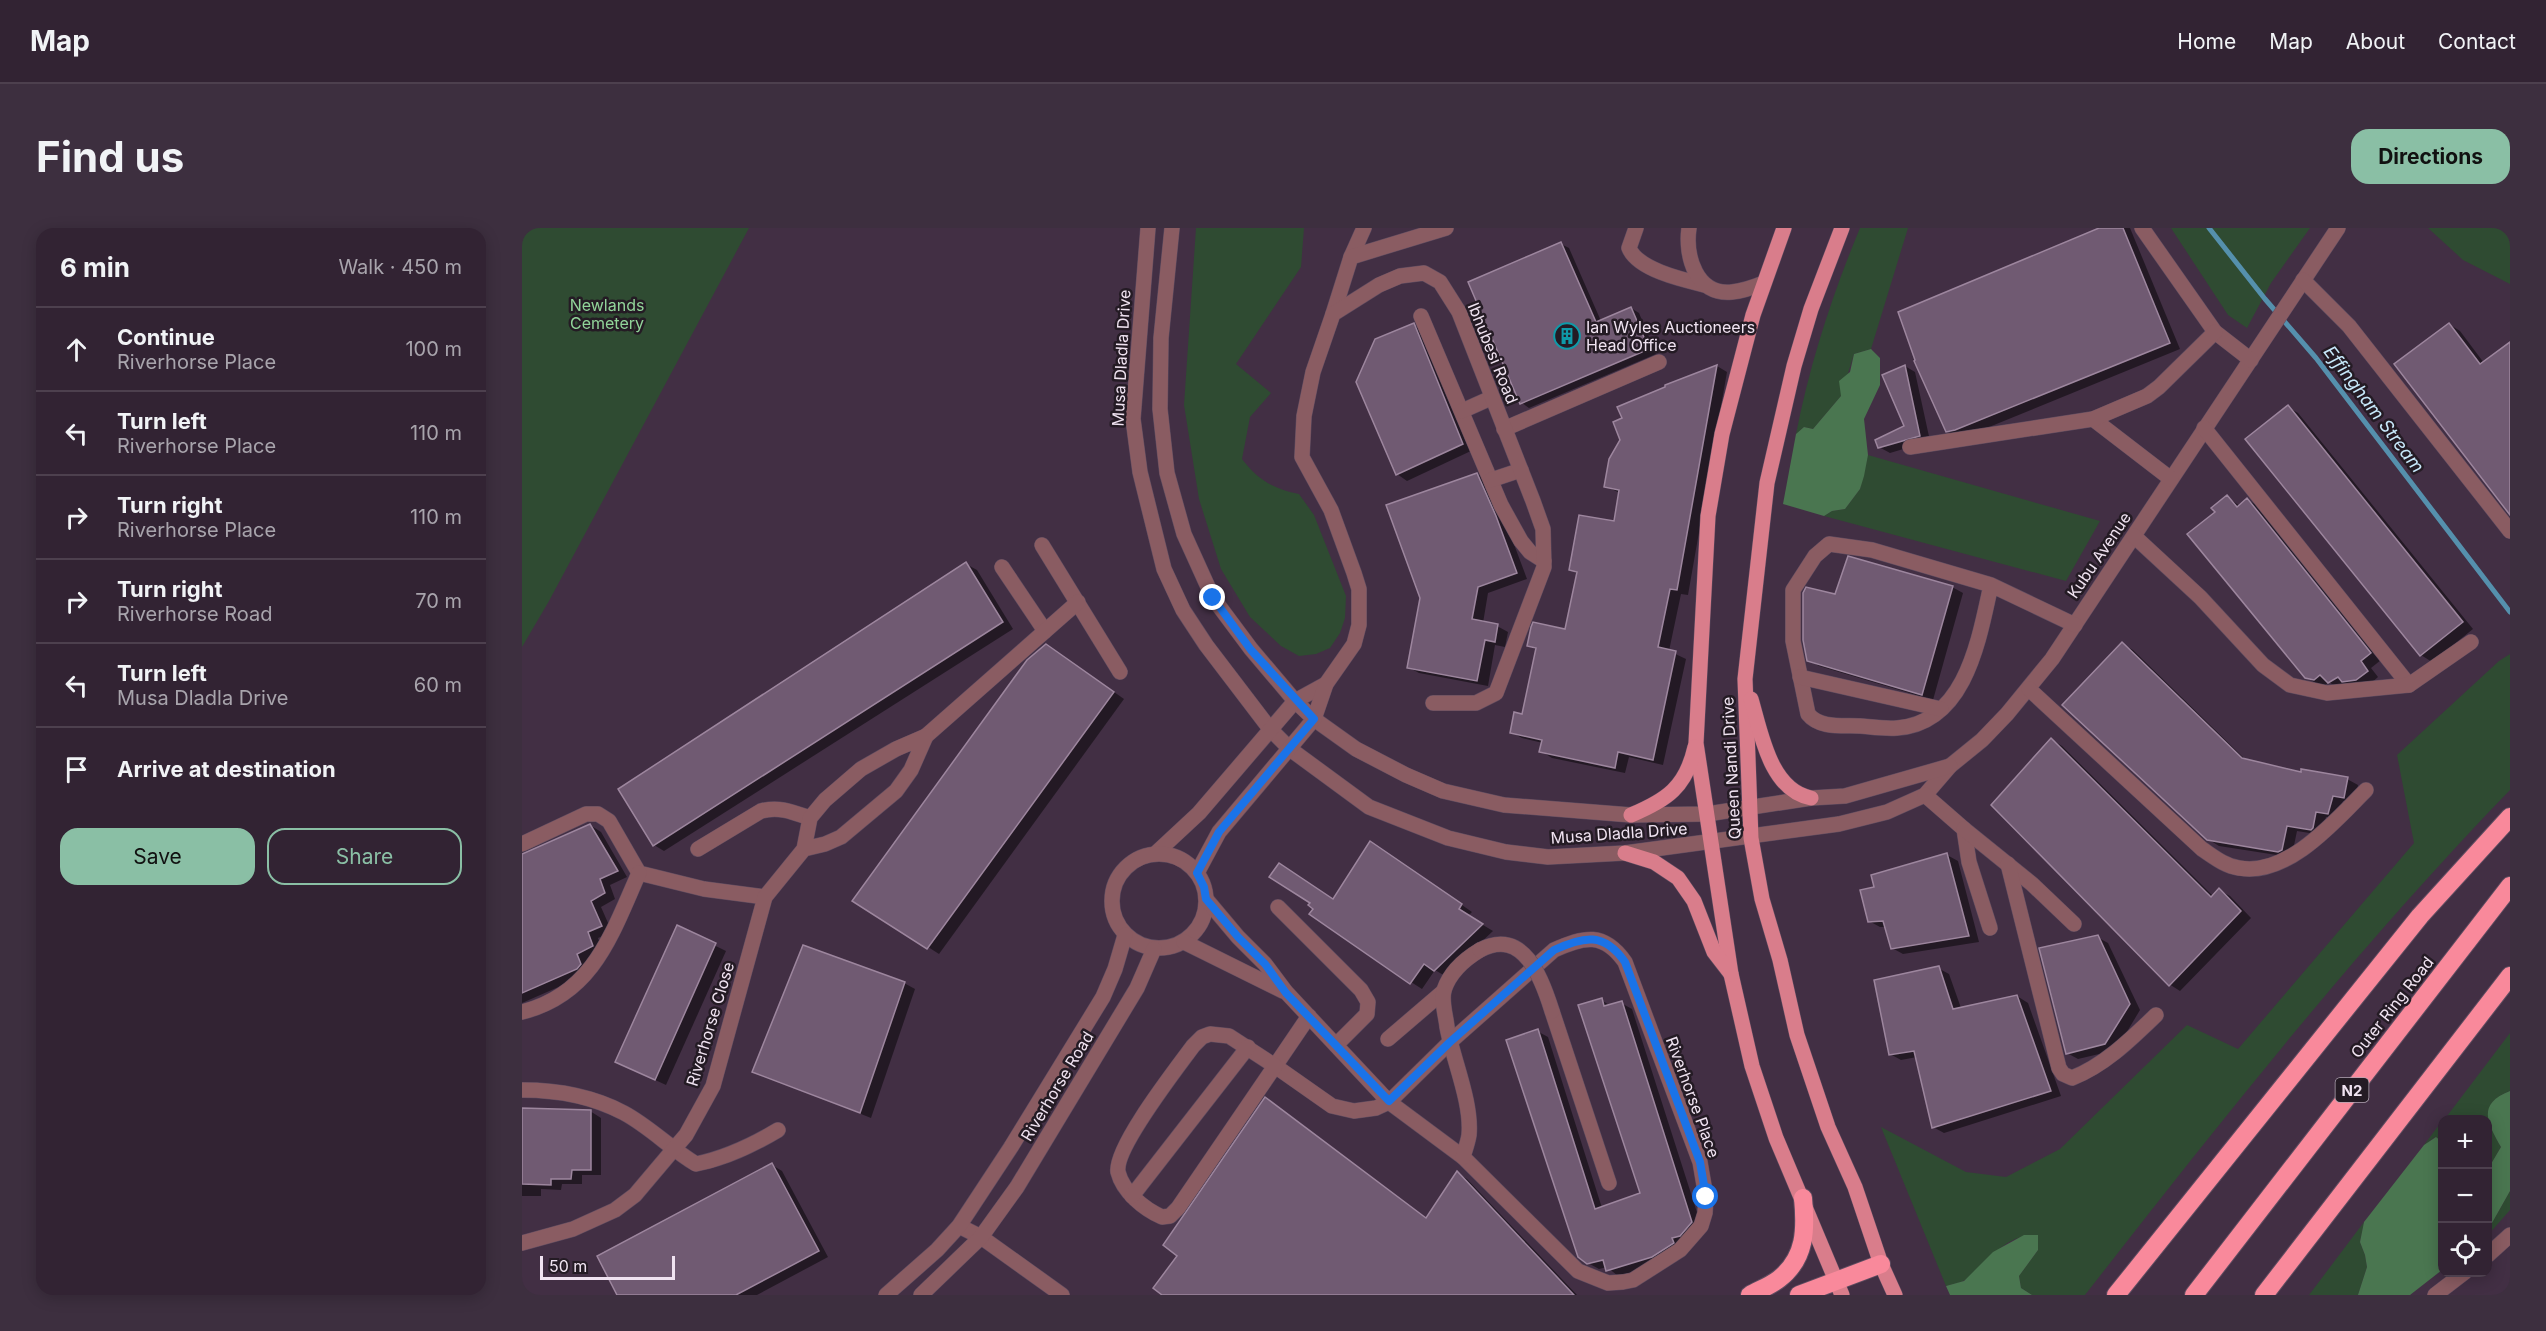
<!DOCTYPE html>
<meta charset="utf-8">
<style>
body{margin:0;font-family:Inter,sans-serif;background:#3d2f3f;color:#f1f3f6}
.controls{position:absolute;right:18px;bottom:18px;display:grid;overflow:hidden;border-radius:12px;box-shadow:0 3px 15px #0003}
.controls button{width:54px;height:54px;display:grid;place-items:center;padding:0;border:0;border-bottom:2px solid #4d404e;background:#322333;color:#f1f3f6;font:30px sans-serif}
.scale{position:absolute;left:18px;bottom:15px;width:135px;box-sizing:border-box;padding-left:6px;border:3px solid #f0e3f1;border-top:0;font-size:16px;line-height:21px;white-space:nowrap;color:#f0e3f1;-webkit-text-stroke:4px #241b24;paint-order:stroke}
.stop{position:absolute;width:18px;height:18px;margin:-14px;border:4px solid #1a73e8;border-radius:50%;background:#fff}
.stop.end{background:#1a73e8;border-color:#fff;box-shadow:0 2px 6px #0008}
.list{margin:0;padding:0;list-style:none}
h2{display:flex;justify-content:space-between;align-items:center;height:78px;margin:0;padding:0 24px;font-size:26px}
h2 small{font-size:20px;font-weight:400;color:#a8a4ac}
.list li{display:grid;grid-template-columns:39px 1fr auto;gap:18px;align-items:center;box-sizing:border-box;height:84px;padding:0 24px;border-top:2px solid #4d404e}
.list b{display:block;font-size:22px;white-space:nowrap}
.list p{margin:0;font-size:20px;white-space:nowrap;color:#a8a4ac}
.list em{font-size:20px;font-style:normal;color:#a8a4ac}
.actions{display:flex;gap:12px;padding:18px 24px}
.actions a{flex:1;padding:14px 0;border:2px solid #8abfa5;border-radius:18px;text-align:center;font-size:21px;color:#8abfa5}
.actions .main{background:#8abfa5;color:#111}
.icon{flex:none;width:33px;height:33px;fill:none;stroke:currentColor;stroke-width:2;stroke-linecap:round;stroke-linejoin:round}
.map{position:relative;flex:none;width:1988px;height:1067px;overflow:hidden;border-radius:18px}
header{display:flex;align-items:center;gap:36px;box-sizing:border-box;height:84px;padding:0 30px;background:#322333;border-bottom:2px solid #4d404e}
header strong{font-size:28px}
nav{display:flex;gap:33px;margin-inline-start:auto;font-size:21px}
.intro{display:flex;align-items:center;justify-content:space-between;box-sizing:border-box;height:144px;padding:0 36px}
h1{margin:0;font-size:42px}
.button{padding:15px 27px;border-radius:18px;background:#8abfa5;color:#111;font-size:21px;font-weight:700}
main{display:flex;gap:36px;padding:0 36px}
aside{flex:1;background:#322333;border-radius:18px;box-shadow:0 3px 15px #0003}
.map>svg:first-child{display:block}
</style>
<header>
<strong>Map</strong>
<nav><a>Home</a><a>Map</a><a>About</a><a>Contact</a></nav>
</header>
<div class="intro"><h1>Find us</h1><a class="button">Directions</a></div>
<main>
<aside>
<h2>6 min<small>Walk · 450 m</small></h2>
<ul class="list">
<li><svg class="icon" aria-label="ahead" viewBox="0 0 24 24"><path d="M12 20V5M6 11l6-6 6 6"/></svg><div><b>Continue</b><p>Riverhorse Place</p></div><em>100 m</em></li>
<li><svg class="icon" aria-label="left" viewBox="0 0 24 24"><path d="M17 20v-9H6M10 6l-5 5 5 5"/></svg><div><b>Turn left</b><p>Riverhorse Place</p></div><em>110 m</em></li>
<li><svg class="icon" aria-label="right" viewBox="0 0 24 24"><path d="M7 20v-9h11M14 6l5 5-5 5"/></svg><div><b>Turn right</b><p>Riverhorse Place</p></div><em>110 m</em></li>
<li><svg class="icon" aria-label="right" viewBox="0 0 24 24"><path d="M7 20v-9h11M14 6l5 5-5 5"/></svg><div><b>Turn right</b><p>Riverhorse Road</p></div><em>70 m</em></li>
<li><svg class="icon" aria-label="left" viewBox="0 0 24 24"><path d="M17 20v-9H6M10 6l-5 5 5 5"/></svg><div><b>Turn left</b><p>Musa Dladla Drive</p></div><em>60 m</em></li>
<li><svg class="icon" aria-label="arrive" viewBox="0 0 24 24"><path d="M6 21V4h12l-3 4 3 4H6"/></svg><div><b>Arrive at destination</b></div></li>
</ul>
<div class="actions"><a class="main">Save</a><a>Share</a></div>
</aside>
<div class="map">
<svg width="1988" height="1067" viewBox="0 0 1988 1067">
<rect width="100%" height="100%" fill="#422f44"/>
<!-- green -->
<g fill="#2f4b32">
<polygon points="0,0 227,0 27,373 0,419"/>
<path d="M674,0H782L779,39L714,136L749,165L728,189L720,231C735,251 751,261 777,266L792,287L824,368L823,390L818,405L808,420L794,426L777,428L759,418L728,389L699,341L677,271L662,177Z"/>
<path d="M1338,0H1386L1349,121L1332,126L1319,168L1291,201L1282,199L1274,206C1288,135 1310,67 1338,0Z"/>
<polygon points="1649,0 1788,0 1749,55 1725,100 1706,87"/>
<polygon points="1906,0 1988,0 1988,56 1941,32"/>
<polygon points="1346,227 1578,293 1544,353 1302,288 1310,283 1323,281 1338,261"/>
<path d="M1988,426V562C1835,720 1698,894 1563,1067H1510L1499,1060L1497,1048L1516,1022L1515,1007C1479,1007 1468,1035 1443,1052C1438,1055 1430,1056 1424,1058L1359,899L1444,944L1484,949L1538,921L1665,797L1716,821L1892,615L1875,527L1977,433Z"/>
<path d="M1988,805V863C1956,876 1965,894 1979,919L1966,941V892H1922Z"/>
<polygon points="1920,893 1920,914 1913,909 1902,917"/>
<polygon points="1988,963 1988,982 1966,1007 1966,1002"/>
<polygon points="1842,994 1838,1014 1843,1027 1845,1039 1836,1067 1787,1067"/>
</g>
<!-- forest -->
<g fill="#4a7650">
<polygon points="1349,121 1358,130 1358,157 1342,191 1346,227 1342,248 1338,261 1323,281 1310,283 1302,288 1261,276 1274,206 1282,199 1291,201 1319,168 1317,153 1328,144 1332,126"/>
<path d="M1988,863V963L1966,1002V941L1979,919C1965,894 1955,876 1988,863Z"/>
<path d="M1914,909L1920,914C1921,926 1916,936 1917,949L1920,953V1042L1888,1067H1836L1845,1039L1843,1027L1838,1014L1842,994L1902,917Z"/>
<polygon points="1502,1007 1516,1007 1516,1022 1497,1048 1499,1060 1510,1067 1428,1067 1424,1058 1442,1053 1471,1024"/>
</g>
<!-- shadow -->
<g fill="#0007">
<polygon points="1581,0 1608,0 1658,121 1445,208 1436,209 1425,203"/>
<polygon points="1039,16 1047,20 1079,93 1109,80 1117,85 1134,126 1007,180 1000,175 948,55"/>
<polygon points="1927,96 1938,103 1962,135 1988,116 1988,285"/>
<polygon points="891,97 902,103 951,222 885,253 875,246"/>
<polygon points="1195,138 1205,144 1166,367 1159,366 1147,423 1164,431 1141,537 1107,529 1103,545 1030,530 1019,523 1021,515 1000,510 989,504 1001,488 1015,422 1007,418 1045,403 1056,346 1049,342 1093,295 1098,265 1083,258 1100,212 1102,191 1144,160 1145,158"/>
<polygon points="1383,138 1393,144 1408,213 1368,225 1357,219 1384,199"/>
<polygon points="1766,179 1776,185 1951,401 1910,434 1899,427 1725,212"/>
<polygon points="955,246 965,252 984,295 1005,351 966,365 961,395 975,398 986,404 983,419 973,417 966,458 897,445 886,439 899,370"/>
<polygon points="1705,269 1718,278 1726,272 1736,278 1859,432 1849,440 1856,449 1846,458 1816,460 1807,454 1803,457 1795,456 1784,449 1695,284"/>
<polygon points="444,336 455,342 491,401 142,623 132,617"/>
<polygon points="1430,359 1441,365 1411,472 1297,438 1286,432 1314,368"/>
<polygon points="1601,416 1611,422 1725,533 1780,545 1825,551 1836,557 1833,575 1821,573 1817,591 1804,589 1800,607 1775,603 1770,627 1767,629 1697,618 1686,611"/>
<polygon points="535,424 602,471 417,726 333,672"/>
<polygon points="1529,511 1540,518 1691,668 1697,662 1708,668 1729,690 1658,763 1647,756"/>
<polygon points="68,597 79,604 105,649 88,657 93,671 79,679 90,704 76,710 81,724 66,746 0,775 0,628"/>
<polygon points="859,621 950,684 946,688 971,703 923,748 913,742 900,761 889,754 812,672"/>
<polygon points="1425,627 1436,633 1457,714 1381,726 1370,720 1364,699 1358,699 1347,693 1354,660"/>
<polygon points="155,699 204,723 144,857 105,839"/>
<polygon points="1575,709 1586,715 1618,782 1594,822 1556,831 1545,825"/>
<polygon points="1416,740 1427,746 1439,780 1495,768 1506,775 1539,868 1422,905 1411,899 1395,829 1379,832 1368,826"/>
<polygon points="382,755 393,761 349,890 232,843"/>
<polygon points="1079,772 1089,778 1099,775 1110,781 1180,1000 1141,1034 1096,1048 1085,1039 1077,1041 1066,1035 1015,803 1026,809 1080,980 1119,966"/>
<polygon points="744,871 905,991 935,945 945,951 1055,1067 642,1067 657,1028"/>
<polygon points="0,882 68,883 79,890 79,947 60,947 60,956 40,956 39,962 19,961 19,968 0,968"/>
<polygon points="250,937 260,943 306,1029 235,1067 97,1067"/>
</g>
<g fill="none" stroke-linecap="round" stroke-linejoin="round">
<!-- stream -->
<polyline stroke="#5590ad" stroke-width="5" points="1687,0 1743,71 1794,130 1988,384"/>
</g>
<!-- building -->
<g fill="#705a72" stroke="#9d869e" stroke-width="1.5">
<polygon points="1577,0 1601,0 1648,115 1433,202 1424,204 1392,133 1393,132 1376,84"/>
<polygon points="1039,14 1074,94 1109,79 1127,121 998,176 946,54"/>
<polygon points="892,95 941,216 874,247 834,154 853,111"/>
<polygon points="1927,95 1958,136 1988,114 1988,287 1872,136"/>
<polygon points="1195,137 1155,362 1148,361 1136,419 1154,423 1131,532 1096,524 1093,540 1017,524 1020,512 988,505 992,484 1000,486 1014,420 1005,418 1009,399 1011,394 1043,401 1055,344 1047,342 1057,287 1092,293 1097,262 1082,259 1087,231 1098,212 1091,194 1100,190 1095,179 1143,159 1143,157"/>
<polygon points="1383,137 1398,208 1356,220 1353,212 1382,198 1360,147"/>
<polygon points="1766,177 1941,394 1898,428 1723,211"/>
<polygon points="955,245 974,288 995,345 956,359 950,391 976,396 973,414 963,412 955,453 885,440 898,370 864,277"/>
<polygon points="1705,267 1715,279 1725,270 1849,425 1839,433 1846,443 1834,452 1820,454 1816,449 1806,455 1798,447 1792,452 1783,450 1665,306 1693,284 1689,280"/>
<polygon points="1326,328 1431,358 1400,467 1285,433 1281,412 1281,365 1284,359 1313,366"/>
<polygon points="444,334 481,394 131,618 96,561"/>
<polygon points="1600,414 1720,530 1779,544 1779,541 1826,549 1822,570 1811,568 1806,586 1794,584 1791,600 1789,602 1765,598 1760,622 1756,624 1685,612 1540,477"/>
<polygon points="524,416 592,464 405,721 330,673 505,432"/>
<polygon points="1529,510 1689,669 1697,660 1719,683 1647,758 1469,577"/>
<polygon points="68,596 96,643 78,651 83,665 69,673 80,698 66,704 71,718 55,726 59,736 55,741 0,765 0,626"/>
<polygon points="848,613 940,676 937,681 961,696 912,743 902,736 888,756 787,686 791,681 786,677 788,675 747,649 757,635 811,671"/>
<polygon points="1425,625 1447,708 1369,721 1361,693 1346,694 1338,662 1352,659 1349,647"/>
<polygon points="155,697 194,715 133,852 93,834"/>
<polygon points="1576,707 1608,776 1583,816 1544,826 1517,720"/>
<polygon points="281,717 383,754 338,885 230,844"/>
<polygon points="1417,738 1431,781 1495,767 1529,863 1410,900 1392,823 1367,827 1352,752"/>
<polygon points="1080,770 1082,778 1100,773 1170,994 1158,1008 1150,1010 1152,1015 1130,1029 1084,1043 1081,1032 1065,1036 1056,1029 984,812 1016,801 1073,981 1118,965 1056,777"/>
<polygon points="743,869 904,990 935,943 1052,1067 640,1067 631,1060 655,1028 641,1017"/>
<polygon points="0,880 69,882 69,942 50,942 49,951 29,951 29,957 0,956"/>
<polygon points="250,935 297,1023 214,1067 95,1067 75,1028"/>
</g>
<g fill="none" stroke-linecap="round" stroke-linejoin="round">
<!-- minor casing -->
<g stroke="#5e4c60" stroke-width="16">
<g id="minor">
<polyline points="626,0 611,191 618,244 642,341 661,382 684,417 748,501 768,521 847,579 926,610 984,624 1026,629 1103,625 1317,596 1365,584 1403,567 1428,538 1460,512 1485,486 1530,431 1816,0"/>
<polyline points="650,0 639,110 638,181 645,245 662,306 691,370 729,421 773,473 792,491 834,521 884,547 921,563 982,577 1109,587 1185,586 1289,570 1323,568 1428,538"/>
<path d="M1114,0L1107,20C1116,42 1162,52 1183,57"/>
<path d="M1167,0C1163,28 1174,68 1210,64C1221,63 1232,59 1242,55"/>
<polyline points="1620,0 1693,104 1729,132"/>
<polyline points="829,29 842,0"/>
<polyline points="1781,52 1827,98 1988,303"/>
<polyline points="811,86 829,29 924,0"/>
<polyline points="899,88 979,277 999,313 1008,324 1022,333"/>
<polyline points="940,183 969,170"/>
<polyline points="1571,191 1649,251"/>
<polyline points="1682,200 1887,457"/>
<polyline points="982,201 1137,134"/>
<polyline points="1388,219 1571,191 1625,168 1637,159 1693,104"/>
<polyline points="969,252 999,242"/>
<polyline points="1612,308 1678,369 1741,437 1768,457 1805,465 1887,457 1949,414"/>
<polyline points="520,317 598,444"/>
<polyline points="480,339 523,403"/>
<path d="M1469,357C1457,411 1444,495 1375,500C1363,501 1350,499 1338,498C1321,497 1298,501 1286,486L1271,413V362L1293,328L1307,316L1350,322L1469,357L1553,397"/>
<polyline points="1278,449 1419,481"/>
<path d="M1507,461L1680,621C1692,629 1703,638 1717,640C1766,649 1814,592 1844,562"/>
<polyline points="404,508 556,374"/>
<polyline points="1403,567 1442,601 1447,634 1468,700"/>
<polyline points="1442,601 1510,656 1552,696"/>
<polyline points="0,616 64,586 76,586 87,593 117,645 182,661 243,669"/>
<path d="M176,621L239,583C257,578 271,584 288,590"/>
<polyline points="634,625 677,585 773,473 804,456"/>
<circle cx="637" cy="673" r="47"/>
<path d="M1486,636L1537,840L1541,846L1550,850C1583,837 1609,811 1634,787"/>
<polyline points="675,645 697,604 792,491 804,456 832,416 837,397 837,361 832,345 809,282 780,229 782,188 791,144 811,86 857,57 878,48 902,45 918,54 937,84 1011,273 1021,301 1022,339 974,465 954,475 911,475"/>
<path d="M684,671L716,709L743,736L764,764L867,874L941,929L1056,1043L1086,1055L1101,1054L1111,1052L1158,1022L1179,998L1183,985L1184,969L1178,934L1103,734C1082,704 1062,708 1032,722L928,814L867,874L854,880L832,883L810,878L753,838L787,788"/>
<polyline points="756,679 839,762 846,774 845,786 814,817"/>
<polyline points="662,714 761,763"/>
<polyline points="1030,783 1087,955"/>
<path d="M0,784C72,766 90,705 117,645"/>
<path d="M688,806L707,808L753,838L656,980L648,988L640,989C622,981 601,964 596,944C592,920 655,840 671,818L680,809Z"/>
<polyline points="866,811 922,763"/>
<path d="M0,862C35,862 72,869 102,885C128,899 149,921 174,936C204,930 229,918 256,902"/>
<path d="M941,929C943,922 946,914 947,907C950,874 931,832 925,799C924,788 919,774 922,762C928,744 943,731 958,722"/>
<polyline points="610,968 726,819"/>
<polyline points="437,998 459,1009 540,1067"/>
<polyline points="0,1015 51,1001 93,982 113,967 151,922 164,907 191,858 243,669 282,621 288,590 303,572 339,541 374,521 404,508 389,542 374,563 319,609 303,616 282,621"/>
<polyline points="1966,1027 1988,1007"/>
<polyline points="364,1067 415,1022 437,998 489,919 581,769 593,741 603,707"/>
<polyline points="399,1067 459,1009 495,959 615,760 632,721"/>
<polyline points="1913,1067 1943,1044"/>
</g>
</g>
<!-- major casing -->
<g stroke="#5e4c60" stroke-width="16">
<g id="major">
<polyline points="1262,0 1231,87 1200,206 1186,288 1174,515 1209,746 1230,838 1254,910 1320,1067"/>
<polyline points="1320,0 1289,81 1272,138 1245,255 1223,451 1229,610 1240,671 1258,732 1275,807 1306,899 1333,959 1359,1036 1373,1067"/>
<path d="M1229,471C1239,505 1248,562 1289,570"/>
<path d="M1109,587C1145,572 1164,559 1173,519"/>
<polyline points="1103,625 1132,634 1156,650 1172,673 1192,724 1209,746"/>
</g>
</g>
<!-- highway casing -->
<g stroke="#5e4c60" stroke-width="20">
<g id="highway">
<path d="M1228,1067C1237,1062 1248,1058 1257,1051C1284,1030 1284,1001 1281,970"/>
<polyline points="1277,1067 1359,1036"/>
<polyline points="1594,1067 1898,688 1988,589"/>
<polyline points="1672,1067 1988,658"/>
<polyline points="1742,1067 1988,748"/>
</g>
</g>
<!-- minor -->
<use href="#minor" stroke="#8a5c62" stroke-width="15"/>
<!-- major -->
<use href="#major" stroke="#d97d8b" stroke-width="15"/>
<!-- highway -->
<use href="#highway" stroke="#f9899b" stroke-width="18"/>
<!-- minor-bridge casing -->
<g stroke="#5e4c60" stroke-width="16" stroke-linecap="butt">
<path id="minor-bridge" d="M958,722C1002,699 1020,751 1030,783"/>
</g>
<!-- minor-bridge -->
<use href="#minor-bridge" stroke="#8a5c62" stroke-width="15"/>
</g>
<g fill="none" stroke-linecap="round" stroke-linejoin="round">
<!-- route -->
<path stroke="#1a73e8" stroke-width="8" d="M691,370L729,422L792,491L697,604L675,645L682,659L684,671L716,709L743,736L764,765L867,873L928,814L1032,722C1062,708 1082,704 1103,734L1178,934L1184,969"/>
</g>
<!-- icons -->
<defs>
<g id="building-ring" transform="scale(1.35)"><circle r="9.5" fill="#241b24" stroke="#0f9aa8" stroke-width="1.5"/><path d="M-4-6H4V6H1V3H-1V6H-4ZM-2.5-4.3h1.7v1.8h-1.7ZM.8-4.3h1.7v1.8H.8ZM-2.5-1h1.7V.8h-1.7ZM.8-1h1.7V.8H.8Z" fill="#0f9aa8"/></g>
</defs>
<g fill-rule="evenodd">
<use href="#building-ring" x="1045" y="108"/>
</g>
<g text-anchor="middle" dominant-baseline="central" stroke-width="5" stroke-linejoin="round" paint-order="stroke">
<!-- shield labels -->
<rect fill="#241b24" stroke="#b3a7b4" stroke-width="1.5" x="1813.5" y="850" width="33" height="24" rx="4.5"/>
<g font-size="15" font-weight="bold" fill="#f0e3f1">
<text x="1830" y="862">N2</text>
</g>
<!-- park labels -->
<g font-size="16" fill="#91d499" stroke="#241b24">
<text x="85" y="77">Newlands<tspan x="85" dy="18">Cemetery</tspan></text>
</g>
<!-- poi labels -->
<g font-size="16" fill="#f0e3f1" stroke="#241b24" text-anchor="start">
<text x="1064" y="99">Ian Wyles Auctioneers<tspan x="1064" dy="18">Head Office</tspan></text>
</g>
<!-- street labels -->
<g font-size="16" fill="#f0e3f1" stroke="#241b24">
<text transform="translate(971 125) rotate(68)">Ibhubesi Road</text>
<text transform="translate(599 130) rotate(-87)">Musa Dladla Drive</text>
<text transform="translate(1577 327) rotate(-56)">Kubu Avenue</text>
<text transform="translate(1209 540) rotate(-93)">Queen Nandi Drive</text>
<text transform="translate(1097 605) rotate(-4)">Musa Dladla Drive</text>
<text transform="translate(1870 779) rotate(-52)">Outer Ring Road</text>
<text transform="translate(188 796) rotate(-73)">Riverhorse Close</text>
<text transform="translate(535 858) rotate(-59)">Riverhorse Road</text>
<text transform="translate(1171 869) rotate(70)">Riverhorse Place</text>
</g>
<!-- water labels -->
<g font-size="18" font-style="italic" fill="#c8e9fb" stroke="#241b24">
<text transform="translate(1852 181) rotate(53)">Effingham Stream</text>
</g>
</g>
</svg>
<div class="controls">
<button>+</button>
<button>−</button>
<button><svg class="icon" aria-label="locate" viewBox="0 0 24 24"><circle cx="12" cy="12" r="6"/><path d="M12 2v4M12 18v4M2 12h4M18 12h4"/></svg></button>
</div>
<div class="scale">50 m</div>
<div class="stop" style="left:1184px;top:969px"></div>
<div class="stop end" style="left:691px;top:370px"></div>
</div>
</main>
